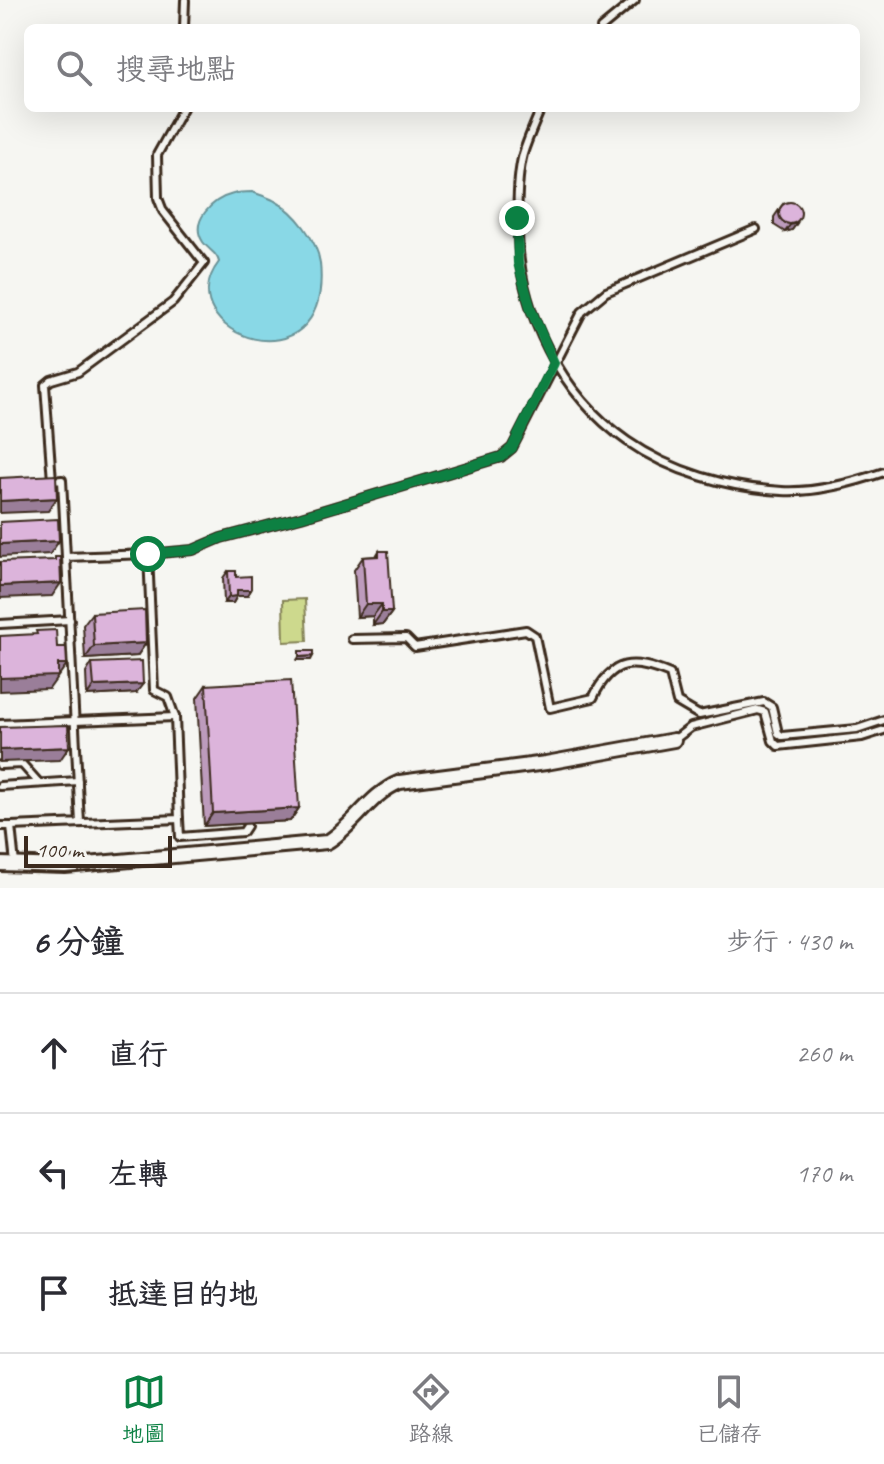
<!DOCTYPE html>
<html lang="zh-TW">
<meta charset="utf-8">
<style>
body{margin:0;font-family:Caveat,"LXGW WenKai TC",sans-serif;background:#f2f2f3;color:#2b2b33}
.scale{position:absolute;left:24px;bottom:20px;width:148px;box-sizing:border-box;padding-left:8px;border:4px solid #3b2a1e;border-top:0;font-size:22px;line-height:28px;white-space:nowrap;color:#3b2a1e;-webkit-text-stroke:6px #f6f6f2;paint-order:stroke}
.stop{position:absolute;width:24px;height:24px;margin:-18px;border:6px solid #0b8043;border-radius:50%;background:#fff}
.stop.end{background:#0b8043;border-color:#fff;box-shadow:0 2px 8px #0008}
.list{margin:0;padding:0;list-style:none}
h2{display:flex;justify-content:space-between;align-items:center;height:104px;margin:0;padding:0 32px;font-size:34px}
h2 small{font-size:26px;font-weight:400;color:#7c7c81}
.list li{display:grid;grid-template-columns:52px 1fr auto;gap:24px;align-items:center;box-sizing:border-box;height:120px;padding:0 32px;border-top:2px solid #e1e1e2}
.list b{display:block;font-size:30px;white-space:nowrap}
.list em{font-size:26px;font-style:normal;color:#7c7c81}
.icon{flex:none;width:44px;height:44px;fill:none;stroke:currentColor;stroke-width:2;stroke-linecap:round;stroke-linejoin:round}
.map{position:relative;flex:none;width:884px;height:888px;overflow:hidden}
.search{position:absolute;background:#fff;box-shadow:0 8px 32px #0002;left:24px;right:24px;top:24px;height:88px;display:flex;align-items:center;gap:20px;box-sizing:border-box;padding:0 28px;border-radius:12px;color:#7c7c81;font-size:30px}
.sheet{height:464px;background:#fff}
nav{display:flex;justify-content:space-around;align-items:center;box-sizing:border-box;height:112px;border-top:2px solid #e1e1e2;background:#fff;font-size:22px;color:#7c7c81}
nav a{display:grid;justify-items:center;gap:4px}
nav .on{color:#0b8043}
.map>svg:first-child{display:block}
</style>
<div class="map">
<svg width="884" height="888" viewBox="0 0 884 888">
<rect width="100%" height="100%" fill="#f6f6f2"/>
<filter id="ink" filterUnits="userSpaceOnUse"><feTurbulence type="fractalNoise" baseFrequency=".0125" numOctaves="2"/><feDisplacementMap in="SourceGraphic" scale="16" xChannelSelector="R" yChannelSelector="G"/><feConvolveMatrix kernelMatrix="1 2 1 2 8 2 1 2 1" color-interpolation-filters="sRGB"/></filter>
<g filter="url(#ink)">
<!-- green -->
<polygon fill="#cdd98d" stroke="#848256" stroke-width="2" points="305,599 307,641 284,642 283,600"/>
<!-- water -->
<path fill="#89d8e6" stroke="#6a9296" stroke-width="2" d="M252,192C260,195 268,197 275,201C296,212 317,240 320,263C333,394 164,334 219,262C217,252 209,251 203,242C189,221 213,199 233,194C239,192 246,192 252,192Z"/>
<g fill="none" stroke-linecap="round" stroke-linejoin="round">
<!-- lane casing -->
<g stroke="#3b2a1e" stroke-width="12">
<g id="lane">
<polyline points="184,28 185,0"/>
<polyline points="601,28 635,0"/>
<path d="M541,108C535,123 528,138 523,154C517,177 517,208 518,233C519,312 561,395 627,441C671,472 729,488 782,491C816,493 852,483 884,472"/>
<polyline points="52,481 45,385 51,380 78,372 173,302 204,263 163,211 158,198 157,155 183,108"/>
<polyline points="52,481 62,480 66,557"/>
<polyline points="148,554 193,550 221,538 301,517 501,457 512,448 582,312 606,292 756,229"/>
<polyline points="0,624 70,620"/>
<path d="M352,639L406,638L415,647L526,630L535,636L550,708L593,698C612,658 633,659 670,674L677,702L699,715L764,702L772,707L778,733L782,736L857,729L884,720"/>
<polyline points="0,724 175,717"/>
<polyline points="674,740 691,727 758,710 765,712 773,741 778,746 862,737 884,730"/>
<polyline points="0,765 22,764 39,783"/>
<polyline points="0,786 78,781"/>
<polyline points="179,819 180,837 243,832 247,826"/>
<polyline points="0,826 11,826 179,819 175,717 168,697 154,690 148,554 66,557 80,823"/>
<polyline points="11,826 15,864"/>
</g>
</g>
<!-- street casing -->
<g stroke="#3b2a1e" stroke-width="18">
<path id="street" d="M0,864L65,866L327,842C354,826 370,794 400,782L546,763L674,740"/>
</g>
<!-- lane -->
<use href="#lane" stroke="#f6f6f2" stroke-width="6"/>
<!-- street -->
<use href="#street" stroke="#f6f6f2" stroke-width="12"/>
</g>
<!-- wall -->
<g fill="#bd9bbc" stroke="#3b2a1e" stroke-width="2">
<polygon points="783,204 797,223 792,230 785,232 774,225 774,217"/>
<polygon points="379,551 392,612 383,624 373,625 373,616 357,617 354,570 363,557 376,556"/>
<polygon points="228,571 251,590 247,596 237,596 233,603 224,603 223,578"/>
<polygon points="92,613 146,643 137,656 85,659 83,625"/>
<polygon points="92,663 136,693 87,696 86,673"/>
<polygon points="206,685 299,808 290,821 204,826 197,698"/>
</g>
<!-- shaded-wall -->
<g fill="#9a7e99" stroke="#3b2a1e" stroke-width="2">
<polygon points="797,223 792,230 785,232 790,225"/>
<polygon points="57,498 48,511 0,513 0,501"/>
<polygon points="59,541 50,554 0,557 0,544"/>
<polygon points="61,583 52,596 0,598 0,586"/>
<polygon points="237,590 251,590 247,596 237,596 233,603 224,603 229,597"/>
<polygon points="366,604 382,604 373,616 357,617"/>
<polygon points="382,612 392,612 383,624 373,625"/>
<polygon points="146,643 137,656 85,659 94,646"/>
<polygon points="313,656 311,660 297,660 299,657"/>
<polygon points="58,664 67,664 49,689 0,691 0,678"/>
<polygon points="143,684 136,693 87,696 94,686"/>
<polygon points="69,747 60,760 0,762 0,750"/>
<polygon points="299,808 290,821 204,826 213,813"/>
</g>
<!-- building -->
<g fill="#dcb4db" stroke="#3b2a1e" stroke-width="2">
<circle cx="790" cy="213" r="11"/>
<polygon points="56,475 57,498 0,501 0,478"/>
<polygon points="58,519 59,541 0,544 0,522"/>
<polygon points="379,551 388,551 392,612 382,612 382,604 366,604 363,557 379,556"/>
<polygon points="55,557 60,557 61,583 0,586 0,562 55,560"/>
<polygon points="228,571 236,571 236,577 251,576 251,590 237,590 237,596 229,597"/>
<polygon points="145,610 146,643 94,646 92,613"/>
<polygon points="56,630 57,647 66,647 67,664 58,664 58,676 0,678 0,636 37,634 36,631"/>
<polygon points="299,651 313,651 313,656 299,657"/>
<polygon points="142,661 143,684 94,686 92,663"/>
<polygon points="291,680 299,808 213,813 206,685"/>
<polygon points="68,725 69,747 0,750 0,727"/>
</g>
</g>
<g fill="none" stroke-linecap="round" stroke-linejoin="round" filter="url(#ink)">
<!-- route -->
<polyline stroke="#0b8043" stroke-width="10" points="148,554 193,550 221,538 301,517 501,457 512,448 554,363 531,310 518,263 517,218"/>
</g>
</svg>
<div class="scale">100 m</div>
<div class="stop" style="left:148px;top:554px"></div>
<div class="stop end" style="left:517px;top:218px"></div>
<div class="search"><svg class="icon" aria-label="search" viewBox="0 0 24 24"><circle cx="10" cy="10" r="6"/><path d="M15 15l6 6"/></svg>搜尋地點</div>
</div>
<section class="sheet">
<h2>6 分鐘<small>步行 · 430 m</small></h2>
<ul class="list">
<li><svg class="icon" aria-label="ahead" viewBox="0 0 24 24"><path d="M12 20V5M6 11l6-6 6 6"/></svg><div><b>直行</b></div><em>260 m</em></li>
<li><svg class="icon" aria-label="left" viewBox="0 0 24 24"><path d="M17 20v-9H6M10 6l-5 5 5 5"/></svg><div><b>左轉</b></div><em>170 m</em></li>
<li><svg class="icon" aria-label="arrive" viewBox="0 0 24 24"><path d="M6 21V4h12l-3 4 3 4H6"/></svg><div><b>抵達目的地</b></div></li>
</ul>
</section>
<nav>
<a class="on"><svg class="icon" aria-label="map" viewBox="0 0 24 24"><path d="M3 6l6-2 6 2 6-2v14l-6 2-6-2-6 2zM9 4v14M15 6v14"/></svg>地圖</a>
<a><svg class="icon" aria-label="directions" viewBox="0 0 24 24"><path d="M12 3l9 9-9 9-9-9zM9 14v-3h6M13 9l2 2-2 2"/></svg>路線</a>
<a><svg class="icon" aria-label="saved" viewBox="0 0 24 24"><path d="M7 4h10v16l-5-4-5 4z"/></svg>已儲存</a>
</nav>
